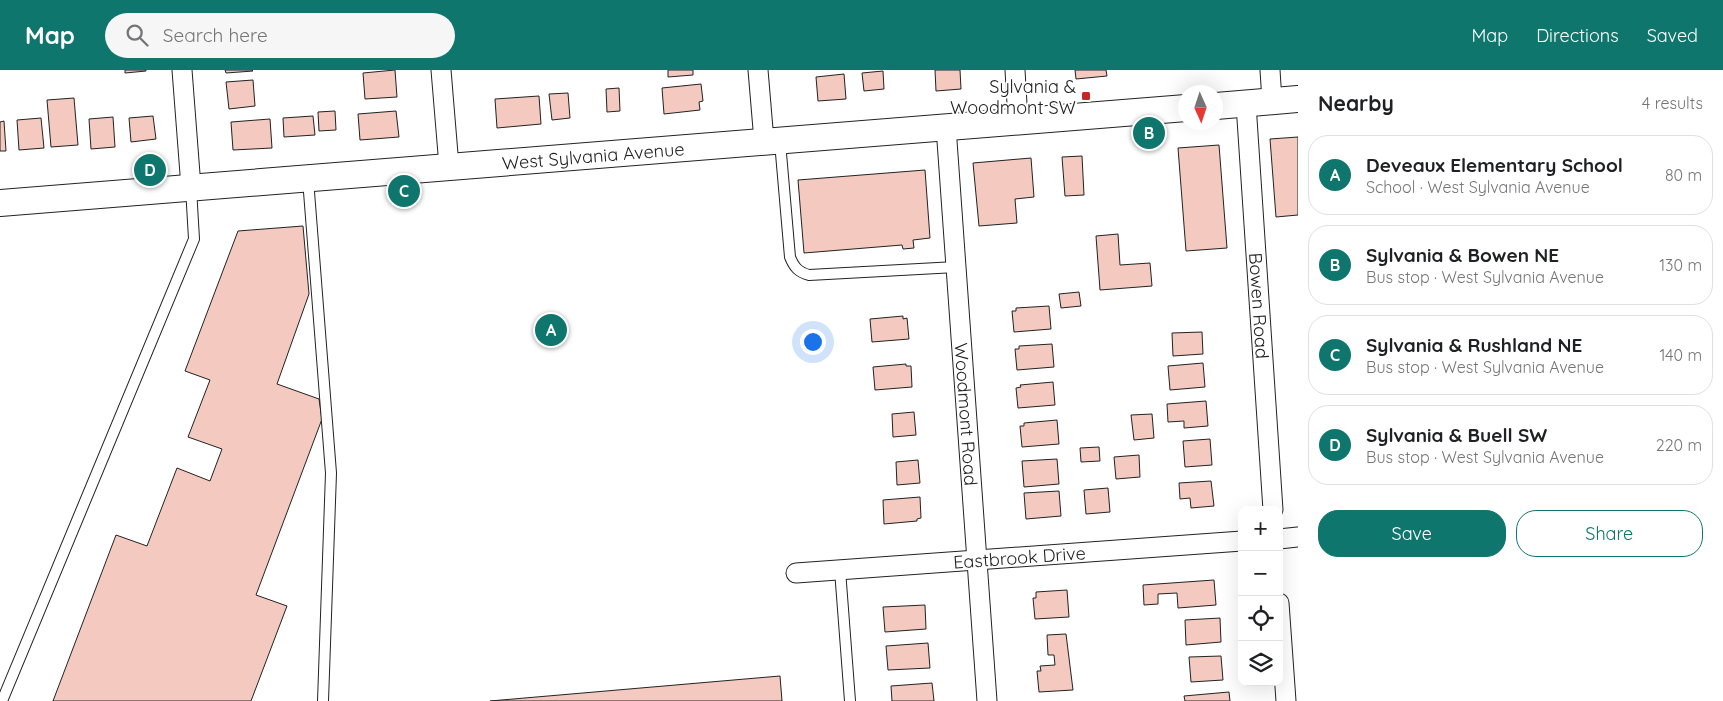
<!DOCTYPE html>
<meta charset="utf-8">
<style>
body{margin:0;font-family:Quicksand,sans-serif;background:#f6f6f6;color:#202124}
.controls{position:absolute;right:15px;bottom:15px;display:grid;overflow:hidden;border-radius:10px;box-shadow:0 5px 20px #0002}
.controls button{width:45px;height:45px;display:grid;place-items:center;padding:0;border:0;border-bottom:1px solid #e0e0e0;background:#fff;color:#202124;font:25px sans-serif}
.compass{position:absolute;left:1178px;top:15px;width:45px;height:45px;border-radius:50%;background:#fff;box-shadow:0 5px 20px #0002;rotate:177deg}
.you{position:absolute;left:812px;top:271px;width:18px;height:18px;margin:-12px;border:4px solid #fff;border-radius:50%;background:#1a73e8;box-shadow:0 0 0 8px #1a73e833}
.badge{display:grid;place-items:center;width:32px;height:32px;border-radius:50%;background:#0f766e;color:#fff;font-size:16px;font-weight:700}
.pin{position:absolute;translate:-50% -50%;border:2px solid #fff;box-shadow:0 1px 5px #0006}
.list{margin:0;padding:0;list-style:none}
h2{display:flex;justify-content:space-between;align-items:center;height:65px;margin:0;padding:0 20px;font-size:21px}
h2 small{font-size:16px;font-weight:400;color:#757577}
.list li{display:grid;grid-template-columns:32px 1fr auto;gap:15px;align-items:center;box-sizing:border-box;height:80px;margin:0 10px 10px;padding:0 10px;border:1px solid #e0e0e0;border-radius:20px}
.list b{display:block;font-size:19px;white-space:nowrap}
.list p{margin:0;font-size:16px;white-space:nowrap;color:#757577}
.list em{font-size:16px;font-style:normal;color:#757577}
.actions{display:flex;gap:10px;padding:15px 20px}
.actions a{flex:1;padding:11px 0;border:1px solid #0f766e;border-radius:20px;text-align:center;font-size:18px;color:#0f766e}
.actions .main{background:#0f766e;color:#fff}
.icon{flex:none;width:28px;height:28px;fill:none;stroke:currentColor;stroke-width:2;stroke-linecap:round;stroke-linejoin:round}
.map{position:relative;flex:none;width:1298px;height:631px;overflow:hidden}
header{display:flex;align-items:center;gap:30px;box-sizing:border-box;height:70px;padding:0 25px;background:#0f766e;color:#fff}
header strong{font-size:24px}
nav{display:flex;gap:28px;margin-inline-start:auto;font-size:18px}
.search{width:350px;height:45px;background:#f6f6f6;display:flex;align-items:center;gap:12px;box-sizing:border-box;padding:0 18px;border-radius:28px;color:#757577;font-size:19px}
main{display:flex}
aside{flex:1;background:#fff}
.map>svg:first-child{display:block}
</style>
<header>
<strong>Map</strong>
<div class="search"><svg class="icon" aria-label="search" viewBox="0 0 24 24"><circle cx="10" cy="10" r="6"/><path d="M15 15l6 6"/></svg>Search here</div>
<nav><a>Map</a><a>Directions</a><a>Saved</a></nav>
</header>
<main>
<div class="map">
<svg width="1298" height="631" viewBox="0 0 1298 631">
<rect width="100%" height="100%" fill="#fff"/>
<!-- building -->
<g fill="#f3c9c0" stroke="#222">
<polygon points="125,0 146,0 146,1 125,3"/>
<polygon points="225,0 252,0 253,1 226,3"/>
<polygon points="395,0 397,27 365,29 363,3"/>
<polygon points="668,0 693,0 693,5 668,7"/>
<polygon points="935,0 960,0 961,19 936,21"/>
<polygon points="1075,0 1106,0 1107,6 1076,9"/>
<polygon points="883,1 884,19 864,21 862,3"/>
<polygon points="844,4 846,29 818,31 816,7"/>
<polygon points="253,10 255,36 229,39 226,12"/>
<polygon points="701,14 703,31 699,32 700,40 664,44 662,18"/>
<polygon points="619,18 620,41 607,42 606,19"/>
<polygon points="568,23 570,48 552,50 549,24"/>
<polygon points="539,26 541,54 497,58 495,29"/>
<polygon points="74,28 78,75 51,77 47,30"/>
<polygon points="335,41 336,60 319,61 318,42"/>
<polygon points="396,41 399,67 360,70 358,44"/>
<polygon points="153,46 156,69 131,72 129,48"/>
<polygon points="313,46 315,65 284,67 283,48"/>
<polygon points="113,47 115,77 91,79 89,49"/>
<polygon points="41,48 44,78 19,80 17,50"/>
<polygon points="270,49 272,78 233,80 231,52"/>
<polygon points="4,51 6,81 0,81 0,52"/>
<polygon points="1298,67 1298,145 1276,147 1270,69"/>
<polygon points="1219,75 1227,178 1186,181 1178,78"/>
<polygon points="1082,86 1084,125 1065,126 1062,87"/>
<polygon points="1031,88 1034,127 1015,129 1017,153 979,156 973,93"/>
<polygon points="925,100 930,168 913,170 914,178 903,179 902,175 804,183 798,110"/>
<polygon points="303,156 309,224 277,314 319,329 322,349 256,525 287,536 251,631 53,631 116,465 147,476 177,398 210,411 222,379 188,367 210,310 185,301 238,161"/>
<polygon points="1118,164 1120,195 1150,193 1152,216 1100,220 1096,166"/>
<polygon points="1079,222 1081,236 1061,238 1059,224"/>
<polygon points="1049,236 1051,259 1014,262 1012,241 1016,241 1016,238"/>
<polygon points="903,246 903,249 907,248 909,269 872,272 870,249"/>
<polygon points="1202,262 1203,284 1173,286 1172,263"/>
<polygon points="1052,274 1054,297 1017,300 1015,279 1019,279 1019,276"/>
<polygon points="1203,293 1205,317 1170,320 1168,296"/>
<polygon points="906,294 906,296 911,296 912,317 875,320 873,297"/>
<polygon points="1053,312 1055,335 1018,338 1016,318 1021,317 1020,315"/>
<polygon points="1206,331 1208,356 1184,358 1184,351 1168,352 1167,334"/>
<polygon points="914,342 916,365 893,367 892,344"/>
<polygon points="1152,344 1154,368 1134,370 1131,345"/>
<polygon points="1057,350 1059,374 1022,377 1020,356 1024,356 1024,353"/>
<polygon points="1210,369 1212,395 1185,397 1183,371"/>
<polygon points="1099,377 1100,391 1081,392 1080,378"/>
<polygon points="1139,385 1140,407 1116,409 1114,387"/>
<polygon points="1057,389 1059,414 1024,417 1022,391"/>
<polygon points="918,390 920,413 897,415 896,392"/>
<polygon points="1211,411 1214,436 1191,438 1190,428 1180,429 1179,413"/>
<polygon points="1108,418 1110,442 1086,444 1084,420"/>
<polygon points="1059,421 1061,446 1026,449 1024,423"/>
<polygon points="920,427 921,448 917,449 917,451 884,454 883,430"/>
<polygon points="1214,510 1216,535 1178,538 1177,523 1158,524 1158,534 1144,535 1143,515"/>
<polygon points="1067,520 1069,547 1035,549 1033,528 1036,528 1036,522"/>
<polygon points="925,535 926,559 885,562 883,537"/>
<polygon points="1220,548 1221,572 1186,575 1185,550"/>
<polygon points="1066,564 1073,620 1039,622 1037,601 1041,601 1040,596 1055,595 1054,585 1048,585 1047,565"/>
<polygon points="928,573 930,598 888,600 886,576"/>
<polygon points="1221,586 1223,610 1191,612 1189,587"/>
<polygon points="780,606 782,631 490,631"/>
<polygon points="932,613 934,631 892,631 891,616"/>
<polygon points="1229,622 1230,631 1185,631 1184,626"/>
</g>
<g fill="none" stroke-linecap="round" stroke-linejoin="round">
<!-- service casing -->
<g stroke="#222" stroke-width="12">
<g id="service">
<path d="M780,72L790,187C794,197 798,202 809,205L956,197"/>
<polyline points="308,109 331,403 323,631"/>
<polyline points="840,500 850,631"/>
<polyline points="2,631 194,169 191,118"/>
</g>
</g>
<!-- minor casing -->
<g stroke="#222" stroke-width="21">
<g id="minor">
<polyline points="182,0 191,117"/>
<polyline points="441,0 449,96"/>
<polyline points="758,0 764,71"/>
<polyline points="1015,0 1018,51"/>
<polyline points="1270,0 1272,31"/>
<path id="s1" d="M1246,34L1273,440"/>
<path id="s2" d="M946,57L987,631"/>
<polyline points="1279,469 1298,467"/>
<path id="s3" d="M796,503L1242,471"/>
<polyline points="1279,533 1286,631"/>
</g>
</g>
<!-- secondary casing -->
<g stroke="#222" stroke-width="28">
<g id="secondary">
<polyline points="1216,36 1298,29"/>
<path id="s4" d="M0,133L1186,38"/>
</g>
</g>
<!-- service -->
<use href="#service" stroke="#fff" stroke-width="10"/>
<!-- minor -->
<use href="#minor" stroke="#fff" stroke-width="19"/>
<!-- secondary -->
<use href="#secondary" stroke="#fff" stroke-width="26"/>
</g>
<!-- markers -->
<rect fill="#c62828" stroke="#fff" stroke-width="2" x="1081" y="21" width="10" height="10" rx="2.5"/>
<g text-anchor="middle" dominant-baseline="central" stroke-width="4" stroke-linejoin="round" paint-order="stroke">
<!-- poi labels -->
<g font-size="18" fill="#222" stroke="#fff" text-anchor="end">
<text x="1076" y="16">Sylvania &amp;<tspan x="1076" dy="21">Woodmont SW</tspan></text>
</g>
<!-- street labels -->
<g font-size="18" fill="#222" stroke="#fff">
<text stroke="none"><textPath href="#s4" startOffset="595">West Sylvania Avenue</textPath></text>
<text stroke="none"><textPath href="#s1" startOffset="202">Bowen Road</textPath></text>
<text stroke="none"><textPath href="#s2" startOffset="288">Woodmont Road</textPath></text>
<text stroke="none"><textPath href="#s3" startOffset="224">Eastbrook Drive</textPath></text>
</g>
</g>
</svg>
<div class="controls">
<button>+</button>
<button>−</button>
<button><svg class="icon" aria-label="locate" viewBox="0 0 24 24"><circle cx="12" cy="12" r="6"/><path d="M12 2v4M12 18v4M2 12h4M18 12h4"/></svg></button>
<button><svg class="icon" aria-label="layers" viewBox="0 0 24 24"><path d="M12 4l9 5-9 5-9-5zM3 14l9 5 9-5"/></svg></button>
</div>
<svg class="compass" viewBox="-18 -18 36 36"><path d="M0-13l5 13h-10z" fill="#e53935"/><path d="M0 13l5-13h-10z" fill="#757577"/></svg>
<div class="you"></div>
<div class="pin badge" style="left:551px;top:260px">A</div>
<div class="pin badge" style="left:1149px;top:63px">B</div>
<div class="pin badge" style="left:404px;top:121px">C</div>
<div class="pin badge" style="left:150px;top:100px">D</div>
</div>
<aside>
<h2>Nearby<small>4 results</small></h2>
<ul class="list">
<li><span class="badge">A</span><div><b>Deveaux Elementary School</b><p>School · West Sylvania Avenue</p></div><em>80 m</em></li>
<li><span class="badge">B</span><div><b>Sylvania &amp; Bowen NE</b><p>Bus stop · West Sylvania Avenue</p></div><em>130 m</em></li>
<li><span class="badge">C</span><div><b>Sylvania &amp; Rushland NE</b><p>Bus stop · West Sylvania Avenue</p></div><em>140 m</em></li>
<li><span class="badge">D</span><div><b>Sylvania &amp; Buell SW</b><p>Bus stop · West Sylvania Avenue</p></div><em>220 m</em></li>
</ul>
<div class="actions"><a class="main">Save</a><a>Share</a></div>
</aside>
</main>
